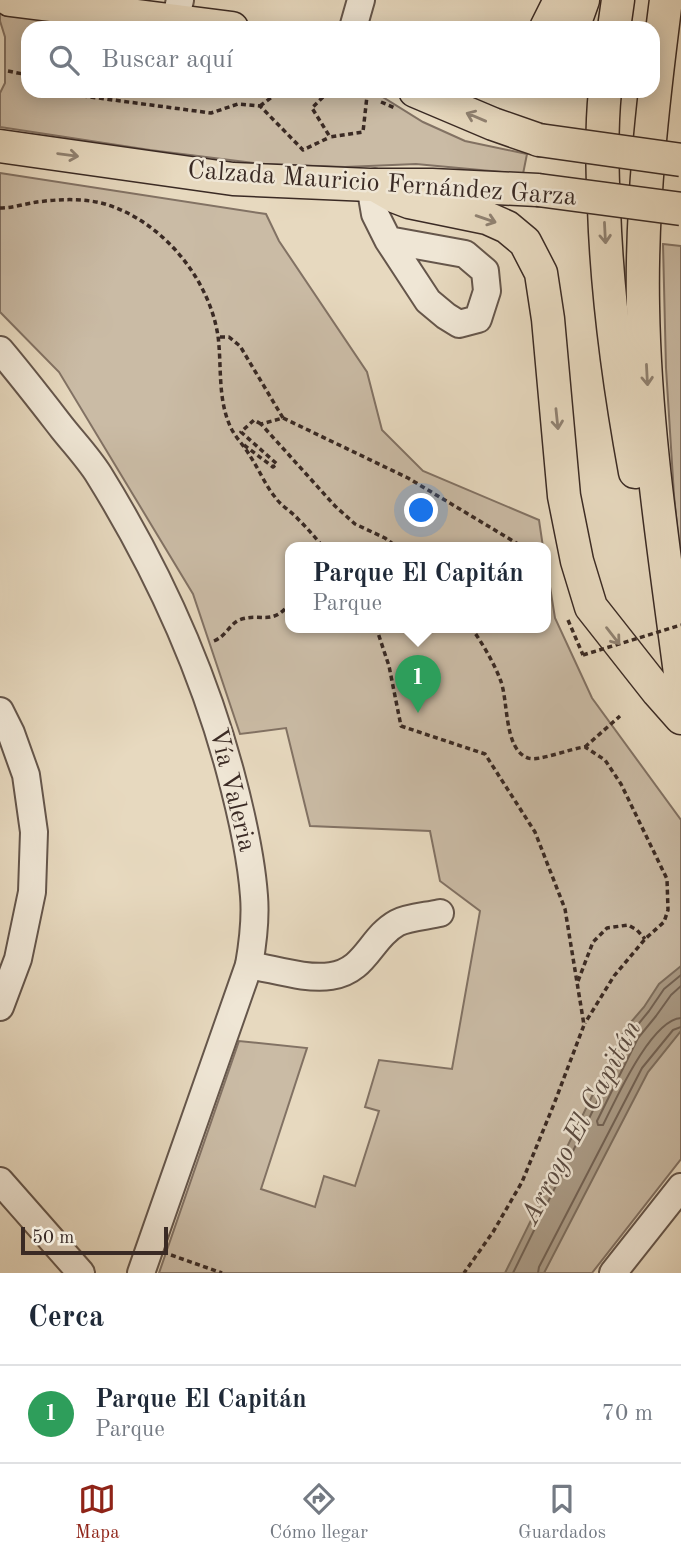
<!DOCTYPE html>
<html lang="es">
<meta charset="utf-8">
<style>
body{margin:0;font-family:"Old Standard TT",serif;background:#f2f2f3;color:#1f2937}
.scale{position:absolute;left:21px;bottom:18px;width:147px;box-sizing:border-box;padding-left:7px;border:4px solid #3a2a24;border-top:0;font-size:19px;line-height:24px;white-space:nowrap;color:#3a2a24;-webkit-text-stroke:5px #efe6d5;paint-order:stroke}
.you{position:absolute;left:422px;top:511px;width:24px;height:24px;margin:-18px;border:5px solid #fff;border-radius:50%;background:#1a73e8;box-shadow:0 0 0 10px #1a73e833}
.badge{display:grid;place-items:center;width:46px;height:46px;border-radius:50%;background:#8f2418;color:#fff;font-size:23px;font-weight:700}
.pin{position:absolute;translate:-50% -58px;filter:drop-shadow(0 2px 4px #0008)}
.pin::after{content:'';position:absolute;top:37px;width:24px;height:21px;background:inherit;clip-path:polygon(0 0,100% 0,50% 100%)}
.popup{position:absolute;left:285px;top:542px;width:266px;height:91px;box-sizing:border-box;display:grid;place-content:center;border-radius:14px;background:#fff;filter:drop-shadow(0 2px 5px #0005);font-size:23px;white-space:nowrap;color:#747a83}
.popup b{font-size:26px;color:#1f2937}
.popup::after{content:'';position:absolute;left:50%;top:100%;margin-left:-14px;border:14px solid transparent;border-top-color:#fff}
.list{margin:0;padding:0;list-style:none}
h2{display:flex;justify-content:space-between;align-items:center;height:91px;margin:0;padding:0 28px;font-size:30px}
h2 small{font-size:23px;font-weight:400;color:#747a83}
.list li{display:grid;grid-template-columns:46px 1fr auto;gap:21px;align-items:center;box-sizing:border-box;height:98px;padding:0 28px;border-top:2px solid #e0e1e3}
.list b{display:block;font-size:26px;white-space:nowrap}
.list p{margin:0;font-size:23px;white-space:nowrap;color:#747a83}
.list em{font-size:23px;font-style:normal;color:#747a83}
.icon{flex:none;width:38px;height:38px;fill:none;stroke:currentColor;stroke-width:2;stroke-linecap:round;stroke-linejoin:round}
.map{position:relative;flex:none;width:681px;height:1273px;overflow:hidden}
.search{position:absolute;background:#fff;box-shadow:0 4px 18px #0003;left:21px;right:21px;top:21px;height:77px;display:flex;align-items:center;gap:18px;box-sizing:border-box;padding:0 24px;border-radius:21px;color:#747a83;font-size:26px}
.sheet{height:189px;background:#fff}
nav{display:flex;justify-content:space-around;align-items:center;box-sizing:border-box;height:98px;border-top:2px solid #e0e1e3;background:#fff;font-size:19px;color:#747a83}
nav a{display:grid;justify-items:center;gap:4px}
nav .on{color:#8f2418}
.map>svg:first-child{display:block}
</style>
<div class="map">
<svg width="681" height="1273" viewBox="0 0 681 1273">
<rect width="100%" height="100%" fill="#e7d9bf"/>
<filter id="stains"><feTurbulence type="fractalNoise" baseFrequency=".00286" numOctaves="4"/><feColorMatrix values="0 0 0 0 .2 0 0 0 0 .09 0 0 0 0 .02 0 0 0 .5 -.17"/></filter>
<radialGradient id="worn" r=".72"><stop offset=".6" stop-color="#630" stop-opacity="0"/><stop offset="1" stop-color="#630" stop-opacity=".3"/></radialGradient>
<!-- green -->
<g fill="#cabba5" stroke="#827264" stroke-width="2">
<polygon points="0,9 131,28 28,28 28,91 373,91 423,122 465,141 527,154 523,174 416,164 345,167 262,164 150,150 0,127 0,93 5,83 5,37 0,21"/>
<polygon points="0,173 266,214 279,241 367,372 382,430 423,471 539,520 543,547 290,547 290,627 546,627 546,562 555,618 592,698 681,820 681,1159 592,1273 159,1273 239,1041 307,1048 261,1189 315,1207 324,1176 355,1186 379,1111 365,1107 379,1060 452,1069 480,911 440,881 430,831 310,826 286,728 240,734 193,594 59,372 0,312"/>
<polygon points="663,244 681,246 681,567 674,495 666,368"/>
</g>
<!-- water -->
<polygon fill="#ac9e8a" stroke="#7e7061" stroke-width="2" points="681,966 681,1031 648,1072 544,1273 505,1273 625,1029 644,1007 659,984"/>
<g fill="none" stroke-linecap="round" stroke-linejoin="round">
<!-- shore -->
<g stroke="#736457" stroke-width="2">
<path d="M681,986L671,995L656,1016L638,1038L597,1121L598,1125H603C616,1099 651,1020 681,1018"/>
<polyline points="513,1273 631,1033 649,1011 664,989 681,975"/>
<polyline points="538,1273 539,1267 642,1068 673,1030 681,1027"/>
</g>
<!-- minor casing -->
<g stroke="#65564b" stroke-width="30">
<g id="minor">
<polyline points="175,21 180,0"/>
<polyline points="353,28 361,0"/>
<polyline points="370,185 375,214 388,240 428,301 446,316 459,324 478,319 487,291 485,271 465,254 388,240"/>
<path d="M0,350C22,376 42,402 63,429C75,444 89,459 99,475C156,567 202,667 230,771C241,812 251,854 254,896C256,920 253,942 249,965L141,1273"/>
<polyline points="0,711 11,733 26,775 34,832 32,892 18,959 0,1007"/>
<path d="M249,965C274,969 306,980 331,976C366,971 370,938 397,923C408,917 428,916 440,913"/>
<polyline points="0,1181 81,1273"/>
<polyline points="613,1273 681,1187"/>
</g>
</g>
<!-- major casing -->
<g stroke="#3a2a24" stroke-width="35">
<g id="major">
<polyline points="10,0 232,28"/>
<path d="M666,0C653,101 641,204 643,306C645,432 665,557 681,681"/>
<polyline points="546,28 560,0"/>
<polyline points="573,28 583,0"/>
<polyline points="614,28 618,0"/>
<polyline points="415,91 493,124 539,140"/>
<path d="M605,91C601,130 602,169 604,208C607,297 619,385 635,472"/>
<polyline points="0,146 233,179 370,185 432,185 538,190"/>
<polyline points="375,185 396,197 409,202 487,218 507,227 525,242 541,273 548,319 564,496 577,561 591,607 658,692 681,718"/>
</g>
</g>
<!-- path -->
<g stroke="#3a2a24" stroke-width="3.5" stroke-dasharray="5 3.5" stroke-linecap="butt">
<polyline points="8,71 28,75"/>
<polyline points="75,91 83,96 211,113 238,104 260,106 303,150 330,137"/>
<polyline points="329,91 312,108 330,137 363,132 367,96 358,91"/>
<polyline points="381,102 395,108"/>
<polyline points="260,106 280,91"/>
<path d="M0,208C12,208 25,204 37,202C60,199 83,198 105,204C162,221 209,278 218,336C222,367 217,401 232,430C237,439 245,447 250,456C259,469 265,485 275,497C281,506 291,511 298,519C307,528 315,537 323,547"/>
<polyline points="220,337 229,337 240,346 283,418 261,424 335,506 355,524 385,538 397,547"/>
<polyline points="283,418 408,478 523,547"/>
<polyline points="244,445 273,467 277,464 241,432 254,420 261,424"/>
<polyline points="568,620 583,655"/>
<polyline points="348,627 351,629 355,627"/>
<polyline points="376,627 389,666 401,726 485,754 535,832 565,909 584,1025 554,1104 522,1182 493,1232 464,1273"/>
<path d="M471,627C482,643 493,661 500,679C509,700 503,749 528,758C538,762 572,748 585,747L605,760L621,784L667,879L668,910L664,922L645,939L614,976L585,1023"/>
<path d="M214,641C226,636 229,625 239,620C260,612 272,627 290,603"/>
<polyline points="585,747 620,716"/>
<polyline points="578,981 593,942 607,928 628,925 637,930 645,939"/>
<polyline points="171,1255 222,1273"/>
</g>
<!-- minor -->
<use href="#minor" stroke="#efe6d5" stroke-width="26"/>
<!-- major -->
<use href="#major" stroke="#e7d9bf" stroke-width="32"/>
<!-- major-bridge casing -->
<g stroke="#3a2a24" stroke-width="35" stroke-linecap="butt">
<g id="major-bridge">
<polyline points="539,140 681,160"/>
<polyline points="538,190 681,209"/>
</g>
</g>
<!-- path-bridge -->
<polyline stroke="#3a2a24" stroke-width="3.5" stroke-dasharray="5 3.5" stroke-linecap="butt" points="583,655 681,625"/>
<!-- major-bridge -->
<use href="#major-bridge" stroke="#e7d9bf" stroke-width="32"/>
</g>
<!-- one-way arrows -->
<defs><path id="oneway-shaft" d="M-6 0H5M1.5-3L5.5 0L1.5 3" fill="none" stroke-width="1.6" stroke-linecap="round" stroke-linejoin="round" transform="scale(1.75)"/></defs>
<g stroke="#908272">
<use href="#oneway-shaft" transform="translate(476 117) rotate(-157)"/>
<use href="#oneway-shaft" transform="translate(68 155) rotate(8)"/>
<use href="#oneway-shaft" transform="translate(486 219) rotate(19)"/>
<use href="#oneway-shaft" transform="translate(605 233) rotate(87)"/>
<use href="#oneway-shaft" transform="translate(647 375) rotate(87)"/>
<use href="#oneway-shaft" transform="translate(557 419) rotate(84)"/>
<use href="#oneway-shaft" transform="translate(613 636) rotate(52)"/>
</g>
<g text-anchor="middle" dominant-baseline="central" stroke-width="5" stroke-linejoin="round" paint-order="stroke">
<!-- street labels -->
<g font-size="26" fill="#3a2a24" stroke="#efe6d5">
<text transform="translate(382 184) rotate(4)">Calzada Mauricio Fernández Garza</text>
<text transform="translate(232 790) rotate(76)">Vía Valeria</text>
</g>
<!-- water labels -->
<g font-size="28" font-style="italic" fill="#5c4d43" stroke="#efe6d5">
<text transform="translate(582 1123) rotate(-62)">Arroyo El Capitán</text>
</g>
</g>
<rect width="100%" height="100%" filter="url(#stains)"/>
<rect width="100%" height="100%" fill="url(#worn)"/>
</svg>
<div class="scale">50 m</div>
<div class="you"></div>
<div class="pin badge" style="left:418px;top:713px;background:#2e9e5b">1</div>
<div class="popup"><b>Parque El Capitán</b>Parque</div>
<div class="search"><svg class="icon" aria-label="search" viewBox="0 0 24 24"><circle cx="10" cy="10" r="6"/><path d="M15 15l6 6"/></svg>Buscar aquí</div>
</div>
<section class="sheet">
<h2>Cerca<small></small></h2>
<ul class="list">
<li><span class="badge" style="background:#2e9e5b">1</span><div><b>Parque El Capitán</b><p>Parque</p></div><em>70 m</em></li>
</ul>
</section>
<nav>
<a class="on"><svg class="icon" aria-label="map" viewBox="0 0 24 24"><path d="M3 6l6-2 6 2 6-2v14l-6 2-6-2-6 2zM9 4v14M15 6v14"/></svg>Mapa</a>
<a><svg class="icon" aria-label="directions" viewBox="0 0 24 24"><path d="M12 3l9 9-9 9-9-9zM9 14v-3h6M13 9l2 2-2 2"/></svg>Cómo llegar</a>
<a><svg class="icon" aria-label="saved" viewBox="0 0 24 24"><path d="M7 4h10v16l-5-4-5 4z"/></svg>Guardados</a>
</nav>
